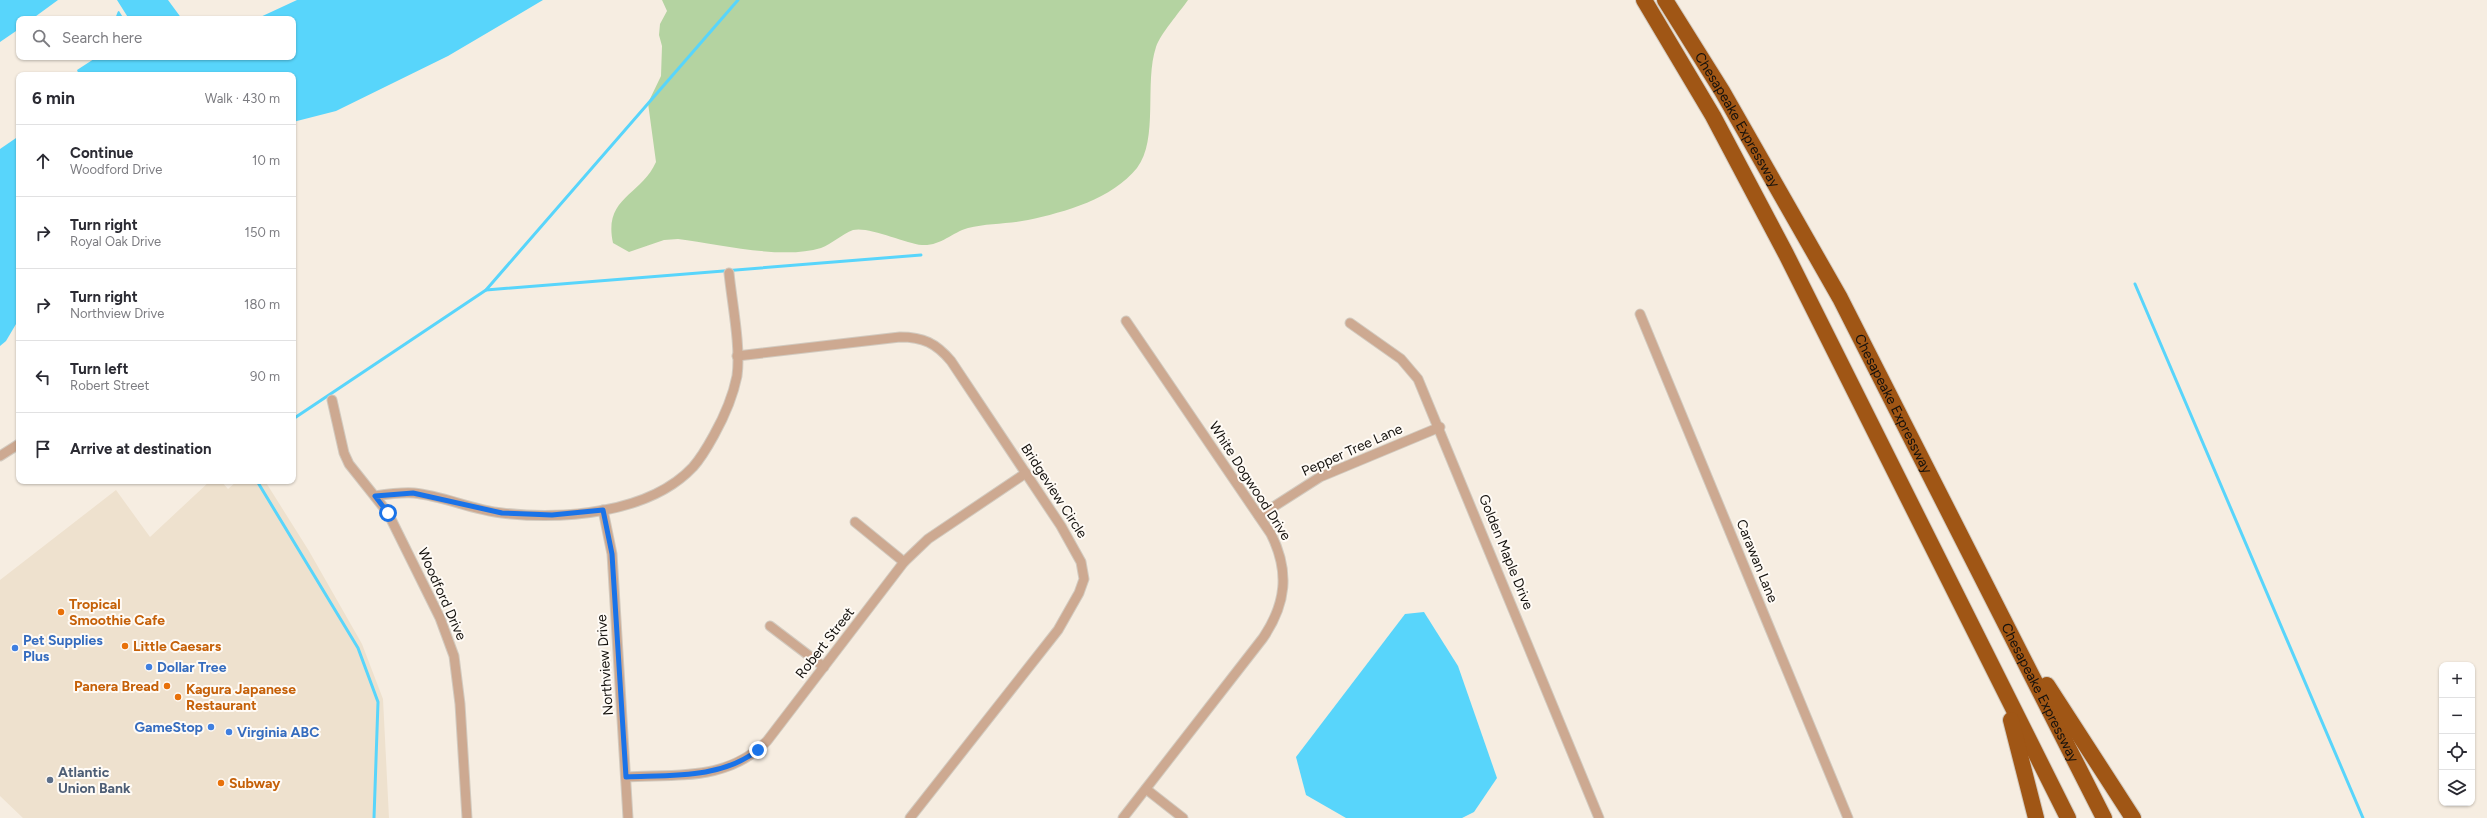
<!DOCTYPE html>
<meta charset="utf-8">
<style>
body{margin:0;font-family:Figtree,sans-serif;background:#f7f7f7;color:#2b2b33}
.controls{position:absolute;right:12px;bottom:12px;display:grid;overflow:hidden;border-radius:8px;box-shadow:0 1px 3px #0004}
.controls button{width:36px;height:36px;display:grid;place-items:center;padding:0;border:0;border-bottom:1px solid #e1e1e2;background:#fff;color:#2b2b33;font:20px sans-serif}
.stop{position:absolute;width:12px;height:12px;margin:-9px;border:3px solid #1a73e8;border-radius:50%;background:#fff}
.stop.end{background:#1a73e8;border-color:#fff;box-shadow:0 1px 4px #0008}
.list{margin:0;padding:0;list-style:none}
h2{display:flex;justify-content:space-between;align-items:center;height:52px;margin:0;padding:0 16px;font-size:17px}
h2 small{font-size:13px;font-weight:400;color:#7c7c81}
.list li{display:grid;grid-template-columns:26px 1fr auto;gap:12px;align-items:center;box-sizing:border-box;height:72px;padding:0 16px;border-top:1px solid #e1e1e2}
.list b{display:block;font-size:15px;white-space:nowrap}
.list p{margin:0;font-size:13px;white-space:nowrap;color:#7c7c81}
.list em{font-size:13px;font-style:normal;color:#7c7c81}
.icon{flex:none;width:22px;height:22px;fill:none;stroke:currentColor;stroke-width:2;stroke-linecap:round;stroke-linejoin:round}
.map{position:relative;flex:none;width:2487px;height:818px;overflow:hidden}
.search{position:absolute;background:#fff;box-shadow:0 1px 3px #0004;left:16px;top:16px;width:280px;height:44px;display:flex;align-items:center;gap:10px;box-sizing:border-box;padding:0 14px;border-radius:8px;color:#7c7c81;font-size:15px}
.panel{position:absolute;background:#fff;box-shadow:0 1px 3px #0004;left:16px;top:72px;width:280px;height:412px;border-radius:8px}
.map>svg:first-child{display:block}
</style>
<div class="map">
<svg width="2487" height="818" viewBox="0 0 2487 818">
<rect width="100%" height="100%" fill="#f6ede1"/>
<!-- built -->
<polygon fill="#eee1ce" points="210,481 221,481 228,489 237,481 265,481 309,551 362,644 383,699 389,818 23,818 0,796 0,580 116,490 150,537"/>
<!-- green -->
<path fill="#b4d3a1" d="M662,0H1188C1179,13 1161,33 1156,47C1144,83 1159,139 1137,168C1112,199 1065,212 1028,220C1008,224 987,223 968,228C951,233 941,246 922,245C905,243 868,226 853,230C842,234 832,244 821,248C783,260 718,244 678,239L664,240L629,252L613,243C603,197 641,196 656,162L648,103L661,76L662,46L659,35L660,24L667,11Z"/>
<!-- water -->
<g fill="#58d5fb">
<polygon points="0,0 58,0 32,19 19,19 19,29 0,42"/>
<polygon points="112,0 168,0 182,19 115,19 118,11"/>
<polygon points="297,0 543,0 448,56 336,111 293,122 293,75 79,75 77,70 97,57 293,57 293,19 256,19"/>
<polygon points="19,136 19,319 6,341 0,346 0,149"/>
<polygon points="1424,612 1458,666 1497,778 1474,812 1462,818 1346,818 1306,795 1296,757 1405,614"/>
</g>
<!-- pier -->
<polygon fill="#f6ede1" points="110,0 117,0 129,19 124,19 119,11 116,12"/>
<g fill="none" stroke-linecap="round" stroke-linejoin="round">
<!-- stream -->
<g stroke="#58d5fb" stroke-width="3">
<polyline points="2135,284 2363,818"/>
<polyline points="486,290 921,255"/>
<polyline points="293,419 486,290 738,0"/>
<polyline points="257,481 358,648 378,702 374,818"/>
</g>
<!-- minor casing -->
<g stroke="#d2cabf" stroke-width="11">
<g id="minor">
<polyline points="1640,314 1848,818"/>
<polyline points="1350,323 1401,359 1418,379 1599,818"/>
<path d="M737,356L900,337C923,337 936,343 951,361L1061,526L1081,562L1084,579L1079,593L1058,630L910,818"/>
<polyline points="332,400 344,453 349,464 388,513 440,618 454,656 460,704 467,818"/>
<polyline points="0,456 19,444"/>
<path d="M375,496C388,494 401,492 414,493C444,496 472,510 502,513C562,520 649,514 693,467C701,458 708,446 714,435C724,417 733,396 737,376C741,347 732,303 729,273"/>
<polyline points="603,510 612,554 628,818"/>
<polyline points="1259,516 1320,477 1440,427"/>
<polyline points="855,522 904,562"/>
<polyline points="770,626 824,667"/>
<path d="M626,777C678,774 728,781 767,741L904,562L928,539L1026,473"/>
<polyline points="1146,789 1183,818"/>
<path d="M1123,818L1263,638C1286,604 1290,572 1271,534L1126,321"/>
</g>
</g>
<!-- motorway casing -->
<g stroke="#d2cabf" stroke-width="18">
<g id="motorway">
<polyline points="1644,0 1713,116 1786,254 2068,818"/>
<path id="s1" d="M1665,0L1722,91L1840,298L2104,818"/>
<polyline points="2047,685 2133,818"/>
<polyline points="2011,720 2036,818"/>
</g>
</g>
<!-- minor -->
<use href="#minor" stroke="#cda991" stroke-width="9"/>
<!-- motorway -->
<use href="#motorway" stroke="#a05615" stroke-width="16"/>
</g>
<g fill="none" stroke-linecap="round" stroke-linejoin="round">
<!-- route -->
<path stroke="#1a73e8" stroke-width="5" d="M388,513L375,496L413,493L502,513L552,515L603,510L612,554L626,777C671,775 721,779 758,750"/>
</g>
<!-- markers -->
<g fill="#e8710a" stroke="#fffbf6" stroke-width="1.5">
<circle cx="61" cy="612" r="4"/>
<circle cx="125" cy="646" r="4"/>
<circle cx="167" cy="686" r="4"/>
<circle cx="178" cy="697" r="4"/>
<circle cx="221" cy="783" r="4"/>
</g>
<g fill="#3f7fe0" stroke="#fffbf6" stroke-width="1.5">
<circle cx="15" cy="648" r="4"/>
<circle cx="149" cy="667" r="4"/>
<circle cx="211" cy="727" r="4"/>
<circle cx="229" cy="732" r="4"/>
</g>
<circle fill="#5c6f8a" stroke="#fffbf6" stroke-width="1.5" cx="50" cy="780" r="4"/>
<g text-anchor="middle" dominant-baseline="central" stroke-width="4" stroke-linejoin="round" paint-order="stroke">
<!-- street labels -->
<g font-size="14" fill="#14110d" stroke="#fffbf6">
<text stroke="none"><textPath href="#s1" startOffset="140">Chesapeake Expressway</textPath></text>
<text stroke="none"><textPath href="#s1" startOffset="464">Chesapeake Expressway</textPath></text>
<text transform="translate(1352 450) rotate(-24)">Pepper Tree Lane</text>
<text transform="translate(1250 481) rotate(57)">White Dogwood Drive</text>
<text transform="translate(1054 491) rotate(57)">Bridgeview Circle</text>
<text transform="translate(1506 552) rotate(68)">Golden Maple Drive</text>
<text transform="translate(1757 561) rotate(68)">Carawan Lane</text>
<text transform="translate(442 594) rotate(66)">Woodford Drive</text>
<text transform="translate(825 643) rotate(-52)">Robert Street</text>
<text transform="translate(605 665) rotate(-94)">Northview Drive</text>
<text stroke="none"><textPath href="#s1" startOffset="788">Chesapeake Expressway</textPath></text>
</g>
<!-- food labels -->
<g font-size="14" font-weight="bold" fill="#c56008" stroke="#fffbf6" text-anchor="start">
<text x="69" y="604">Tropical<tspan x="69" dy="16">Smoothie Cafe</tspan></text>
<text x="133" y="646">Little Caesars</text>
<text x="159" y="686" text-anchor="end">Panera Bread</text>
<text x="186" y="689">Kagura Japanese<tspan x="186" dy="16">Restaurant</tspan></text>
<text x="229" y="783">Subway</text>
</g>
<!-- shop labels -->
<g font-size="14" font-weight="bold" fill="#366cbe" stroke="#fffbf6" text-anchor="start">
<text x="23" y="640">Pet Supplies<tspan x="23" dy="16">Plus</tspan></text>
<text x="157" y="667">Dollar Tree</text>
<text x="203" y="727" text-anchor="end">GameStop</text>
<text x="237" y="732">Virginia ABC</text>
</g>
<!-- service labels -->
<g font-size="14" font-weight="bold" fill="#4e5e75" stroke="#fffbf6" text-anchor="start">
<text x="58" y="772">Atlantic<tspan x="58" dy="16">Union Bank</tspan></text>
</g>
</g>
</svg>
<div class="controls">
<button>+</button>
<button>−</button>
<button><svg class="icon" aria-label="locate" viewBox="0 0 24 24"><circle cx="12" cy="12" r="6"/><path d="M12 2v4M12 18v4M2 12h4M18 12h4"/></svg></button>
<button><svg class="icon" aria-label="layers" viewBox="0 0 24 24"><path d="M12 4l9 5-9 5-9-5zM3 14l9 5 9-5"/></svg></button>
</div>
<div class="stop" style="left:388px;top:513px"></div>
<div class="stop end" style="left:758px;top:750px"></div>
<div class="search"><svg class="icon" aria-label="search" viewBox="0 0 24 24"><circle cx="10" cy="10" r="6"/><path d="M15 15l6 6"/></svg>Search here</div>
<section class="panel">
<h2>6 min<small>Walk · 430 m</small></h2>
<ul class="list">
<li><svg class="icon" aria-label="ahead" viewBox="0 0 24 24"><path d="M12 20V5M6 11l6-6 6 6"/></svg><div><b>Continue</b><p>Woodford Drive</p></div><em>10 m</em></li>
<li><svg class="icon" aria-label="right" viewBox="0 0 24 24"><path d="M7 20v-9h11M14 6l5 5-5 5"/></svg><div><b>Turn right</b><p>Royal Oak Drive</p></div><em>150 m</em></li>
<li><svg class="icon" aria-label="right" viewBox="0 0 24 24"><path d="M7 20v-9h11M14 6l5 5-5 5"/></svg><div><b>Turn right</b><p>Northview Drive</p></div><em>180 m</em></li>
<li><svg class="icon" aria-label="left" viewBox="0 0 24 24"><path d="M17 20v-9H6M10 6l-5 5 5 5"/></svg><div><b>Turn left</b><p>Robert Street</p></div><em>90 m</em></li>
<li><svg class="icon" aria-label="arrive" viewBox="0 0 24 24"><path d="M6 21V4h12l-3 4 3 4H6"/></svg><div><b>Arrive at destination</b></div></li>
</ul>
</section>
</div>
